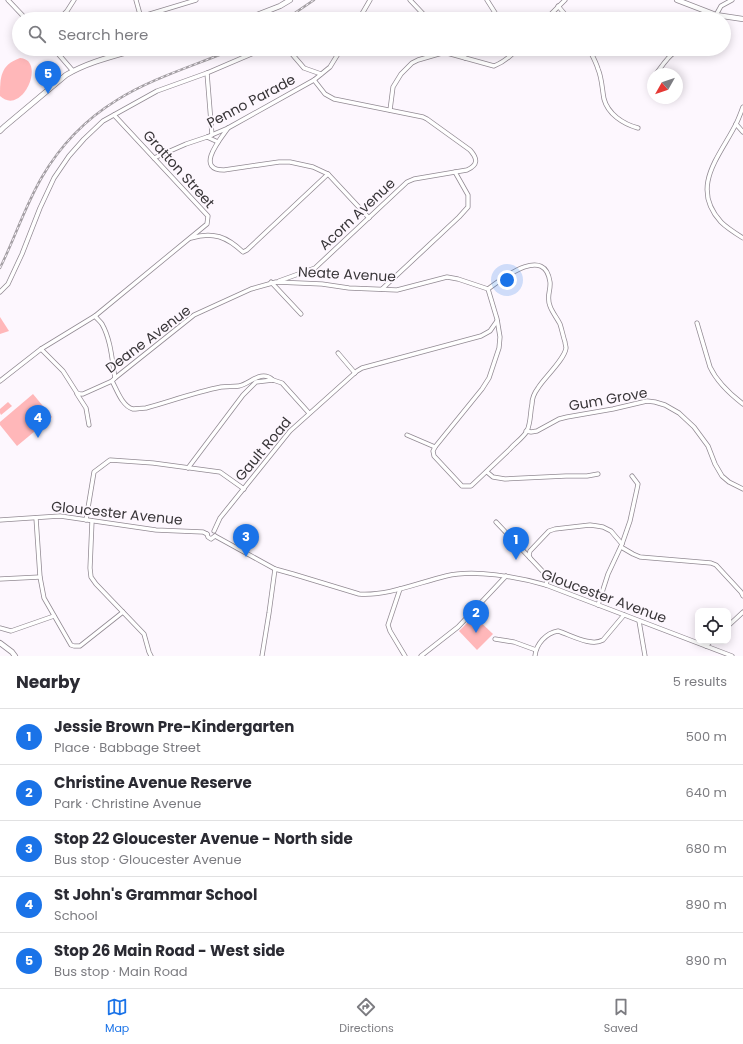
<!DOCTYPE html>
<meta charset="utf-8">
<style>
body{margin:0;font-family:Poppins,sans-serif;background:#f2f2f3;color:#2b2b33}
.controls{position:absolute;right:12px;bottom:12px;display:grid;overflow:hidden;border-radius:8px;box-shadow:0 2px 10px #0003}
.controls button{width:36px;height:36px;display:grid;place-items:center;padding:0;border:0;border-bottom:1px solid #e1e1e2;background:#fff;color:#2b2b33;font:20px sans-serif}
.compass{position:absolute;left:647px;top:68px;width:36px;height:36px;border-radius:50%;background:#fff;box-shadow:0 2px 10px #0003;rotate:230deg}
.you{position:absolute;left:507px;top:280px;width:14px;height:14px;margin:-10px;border:3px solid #fff;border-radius:50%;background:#1a73e8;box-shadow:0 0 0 6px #1a73e833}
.badge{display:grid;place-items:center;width:26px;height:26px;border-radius:50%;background:#1a73e8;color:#fff;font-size:13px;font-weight:700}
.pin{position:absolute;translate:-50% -33px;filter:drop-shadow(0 1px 2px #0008)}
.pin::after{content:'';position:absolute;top:21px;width:14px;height:12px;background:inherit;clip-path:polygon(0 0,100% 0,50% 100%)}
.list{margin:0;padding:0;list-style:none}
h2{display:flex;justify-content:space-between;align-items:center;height:52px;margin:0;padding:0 16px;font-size:17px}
h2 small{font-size:13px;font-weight:400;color:#7c7c81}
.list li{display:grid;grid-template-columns:26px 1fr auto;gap:12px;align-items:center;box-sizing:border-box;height:56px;padding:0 16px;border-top:1px solid #e1e1e2}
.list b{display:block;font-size:15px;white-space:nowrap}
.list p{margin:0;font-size:13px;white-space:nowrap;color:#7c7c81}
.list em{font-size:13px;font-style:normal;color:#7c7c81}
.icon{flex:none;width:22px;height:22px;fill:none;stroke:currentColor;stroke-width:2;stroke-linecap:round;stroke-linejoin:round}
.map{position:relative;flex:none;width:743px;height:656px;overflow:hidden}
.search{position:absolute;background:#fff;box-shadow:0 2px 10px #0003;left:12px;right:12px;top:12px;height:44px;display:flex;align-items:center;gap:10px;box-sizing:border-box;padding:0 14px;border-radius:22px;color:#7c7c81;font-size:15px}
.sheet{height:332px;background:#fff}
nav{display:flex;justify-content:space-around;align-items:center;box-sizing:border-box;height:56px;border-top:1px solid #e1e1e2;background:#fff;font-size:11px;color:#7c7c81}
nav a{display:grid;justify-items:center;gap:2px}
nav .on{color:#1a73e8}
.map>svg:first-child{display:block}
</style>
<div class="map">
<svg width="743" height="656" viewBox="0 0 743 656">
<rect width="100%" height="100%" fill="#fdf7fe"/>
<!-- green -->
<g fill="#ffb7b9">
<path d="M20,58C47,60 22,117 0,96C0,78 0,65 20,58Z"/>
<polygon points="0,317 9,331 0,334"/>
<polygon points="33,394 52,417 17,446 0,425 0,422"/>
<polygon points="8,402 12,406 1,415 0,413 0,409"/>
<polygon points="474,616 493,634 477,650 459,631"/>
</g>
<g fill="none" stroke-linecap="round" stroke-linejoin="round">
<!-- minor casing -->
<g stroke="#928a93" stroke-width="5">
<g id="minor">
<polyline points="8,0 26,19"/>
<polyline points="136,0 141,18"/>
<polyline points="410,0 428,19"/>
<polyline points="487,0 499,19"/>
<polyline points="558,6 569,19"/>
<polyline points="716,15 721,6 732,0"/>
<polyline points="140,17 196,0"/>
<polyline points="59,19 67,11 74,0"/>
<polyline points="359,19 370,0"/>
<polyline points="546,19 565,0"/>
<polyline points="704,19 707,12"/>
<polyline points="54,49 73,71"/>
<polyline points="284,49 292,54 304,68 321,74"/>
<polyline points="456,49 465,58"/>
<path d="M589,49C592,55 596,62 598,69C602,78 602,89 604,99C608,114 623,124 638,128"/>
<path d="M447,53L494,66C504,62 510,57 517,49"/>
<polyline points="207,73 212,135"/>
<path d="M656,74C660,69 668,56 674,53C680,51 686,52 691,49"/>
<path d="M743,107C741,112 739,118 736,124C720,156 689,187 721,222C727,228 735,233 743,238"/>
<polyline points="390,110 393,87 401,74 412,63 418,60 442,53 447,53 449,49"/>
<polyline points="736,124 743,132"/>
<path d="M228,128C221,138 194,170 224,170L279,162H290L313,167L328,174L369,218"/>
<polyline points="207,137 218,142"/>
<polyline points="154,158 186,144 207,137 228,128 314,80 330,67 341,49"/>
<path d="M191,238C213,231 227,237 243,252L247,250L328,174"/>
<path d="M279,281L315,268L407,182L414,179L467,170C478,165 478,159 470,150L427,119L423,117L334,99L325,94L314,80"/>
<polyline points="271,282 301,314"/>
<polyline points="382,289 459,217 468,207 468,195 455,172"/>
<polyline points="0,292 8,284 22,254 40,208 54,178 69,156 84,139 103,121 157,91 207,73 263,49"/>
<path d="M95,316C97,319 100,321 102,324C111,340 112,360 115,378"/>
<path d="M697,323L710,367C717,382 730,394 743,404"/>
<path d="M41,349L63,371L77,393L80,394H83L112,381L115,378L194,315L251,289L276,282L322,284L349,288L397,290L447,277L458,279L488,289C503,278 545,245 550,282C551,291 546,296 550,306C552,312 557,318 560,324C562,330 563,336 565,342C565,344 566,346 566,348C565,359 544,378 538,388C535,392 532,399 532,404C530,413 531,422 527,431C523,438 515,443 510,449C497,461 484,474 471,486H462L434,456L433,451L435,447L482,389L489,378L499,348L500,337L497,319L488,289"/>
<polyline points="338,353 355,373"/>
<polyline points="0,381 41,349 95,316 207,224 208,216 154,158 114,115"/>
<path d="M112,381C117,390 122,406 133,409C137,409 142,408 146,408C171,401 196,392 221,387C227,386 233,387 239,386C250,384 261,369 273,380"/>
<polyline points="77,394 86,408 89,425"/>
<polyline points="526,431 531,432 537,431 559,419 567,417 613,409 647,401 655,402 665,405 679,413 694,427 708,446 715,464 722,476 729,482 743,489"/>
<polyline points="407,435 435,447"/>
<polyline points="188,468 243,395 256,382 273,380 282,383 309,413"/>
<polyline points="487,472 493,477 505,479 566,476 587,476 598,474"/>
<polyline points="36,518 40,577 44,598 71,645 74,646 80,646 123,612"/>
<polyline points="0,520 60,516 156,530 203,532 207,534"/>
<polyline points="86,520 94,472 110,460 153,463 220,472 244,489"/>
<polyline points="92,521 90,568 91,577 96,584 144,634 149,652 151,656"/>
<polyline points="496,522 548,577 546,585"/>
<polyline points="214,531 220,518 290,431 357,371 362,368 481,336 490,331 497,321"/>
<polyline points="207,534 208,537 211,539 215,536"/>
<path d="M215,536L275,569L293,574L359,594C388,596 417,583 446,576C474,569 518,577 546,585L732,656"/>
<polyline points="621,547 633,554 640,557 711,563 716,565 741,592 743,596"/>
<polyline points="530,558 529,555 530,551 549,531 555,529 590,525 597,526 603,527 611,531 622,544"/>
<polyline points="0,579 40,577"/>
<polyline points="400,589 388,625 390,631 405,656"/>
<polyline points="598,605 608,574 622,544 630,521 637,489 638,484 632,476"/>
<polyline points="639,621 645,656"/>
<polyline points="728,626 743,612"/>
<polyline points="0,628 11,631 54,616"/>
<polyline points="495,639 514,642 536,650"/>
<polyline points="706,646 711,641"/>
<polyline points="262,656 269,613 275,569"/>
<polyline points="421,656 458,627 506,576"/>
<path d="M535,656C536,644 546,633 558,631C571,635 591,647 603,640L624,615"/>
</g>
</g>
<!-- major casing -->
<g stroke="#928a93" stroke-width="6">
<g id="major">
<polyline points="677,0 716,15 743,19"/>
<polyline points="247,19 280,6 290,0"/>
<path d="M0,131L4,127L66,75C88,62 114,56 138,49"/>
<polyline points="0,643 12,652 15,656"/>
</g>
</g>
<!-- minor -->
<use href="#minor" stroke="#fff" stroke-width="3.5"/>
<!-- major -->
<use href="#major" stroke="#fff" stroke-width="4.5"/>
<!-- rail casing -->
<g stroke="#a49fa4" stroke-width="2.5">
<g id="rail">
<polyline points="286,19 314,0"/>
<path d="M0,268C15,238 25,206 42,177C60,146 86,119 117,100C152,78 196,65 234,49"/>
</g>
</g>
<!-- rail -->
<use href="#rail" stroke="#fdf7fe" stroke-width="1" stroke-dasharray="3" stroke-linecap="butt"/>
</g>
<g text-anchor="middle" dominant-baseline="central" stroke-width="3.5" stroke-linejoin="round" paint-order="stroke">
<!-- street labels -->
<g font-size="14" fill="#383538" stroke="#fdf7fe">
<text transform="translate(251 101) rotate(-28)">Penno Parade</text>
<text transform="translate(179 169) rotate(48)">Gratton Street</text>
<text transform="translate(357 214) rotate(-43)">Acorn Avenue</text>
<text transform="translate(347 274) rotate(3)">Neate Avenue</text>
<text transform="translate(148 339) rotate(-37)">Deane Avenue</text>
<text transform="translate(608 399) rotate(-10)">Gum Grove</text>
<text transform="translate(263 449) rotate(-50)">Gault Road</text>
<text transform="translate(117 513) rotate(6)">Gloucester Avenue</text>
<text transform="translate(604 596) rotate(20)">Gloucester Avenue</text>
</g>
</g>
</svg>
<div class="controls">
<button><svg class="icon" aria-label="locate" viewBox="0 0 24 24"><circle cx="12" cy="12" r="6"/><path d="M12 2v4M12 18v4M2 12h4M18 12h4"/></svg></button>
</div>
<svg class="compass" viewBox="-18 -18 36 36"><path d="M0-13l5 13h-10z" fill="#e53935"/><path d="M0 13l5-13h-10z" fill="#7c7c81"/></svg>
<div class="you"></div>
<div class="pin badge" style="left:516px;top:560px">1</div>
<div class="pin badge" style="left:476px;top:633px">2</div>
<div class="pin badge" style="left:246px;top:557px">3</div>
<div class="pin badge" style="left:38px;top:438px">4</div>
<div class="pin badge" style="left:48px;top:94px">5</div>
<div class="search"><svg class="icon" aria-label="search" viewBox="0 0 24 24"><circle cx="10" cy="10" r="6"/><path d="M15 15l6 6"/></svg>Search here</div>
</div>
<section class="sheet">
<h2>Nearby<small>5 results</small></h2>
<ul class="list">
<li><span class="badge">1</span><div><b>Jessie Brown Pre-Kindergarten</b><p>Place · Babbage Street</p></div><em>500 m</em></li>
<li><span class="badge">2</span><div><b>Christine Avenue Reserve</b><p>Park · Christine Avenue</p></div><em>640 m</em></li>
<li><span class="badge">3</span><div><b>Stop 22 Gloucester Avenue - North side</b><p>Bus stop · Gloucester Avenue</p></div><em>680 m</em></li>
<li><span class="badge">4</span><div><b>St John's Grammar School</b><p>School</p></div><em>890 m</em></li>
<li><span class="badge">5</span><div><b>Stop 26 Main Road - West side</b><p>Bus stop · Main Road</p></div><em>890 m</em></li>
</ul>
</section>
<nav>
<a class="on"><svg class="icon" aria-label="map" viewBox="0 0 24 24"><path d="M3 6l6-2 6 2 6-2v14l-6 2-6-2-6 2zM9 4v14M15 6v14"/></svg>Map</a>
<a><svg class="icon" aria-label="directions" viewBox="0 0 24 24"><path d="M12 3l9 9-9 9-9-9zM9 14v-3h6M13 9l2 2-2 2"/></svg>Directions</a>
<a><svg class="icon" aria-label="saved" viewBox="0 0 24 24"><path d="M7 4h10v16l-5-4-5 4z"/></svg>Saved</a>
</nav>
